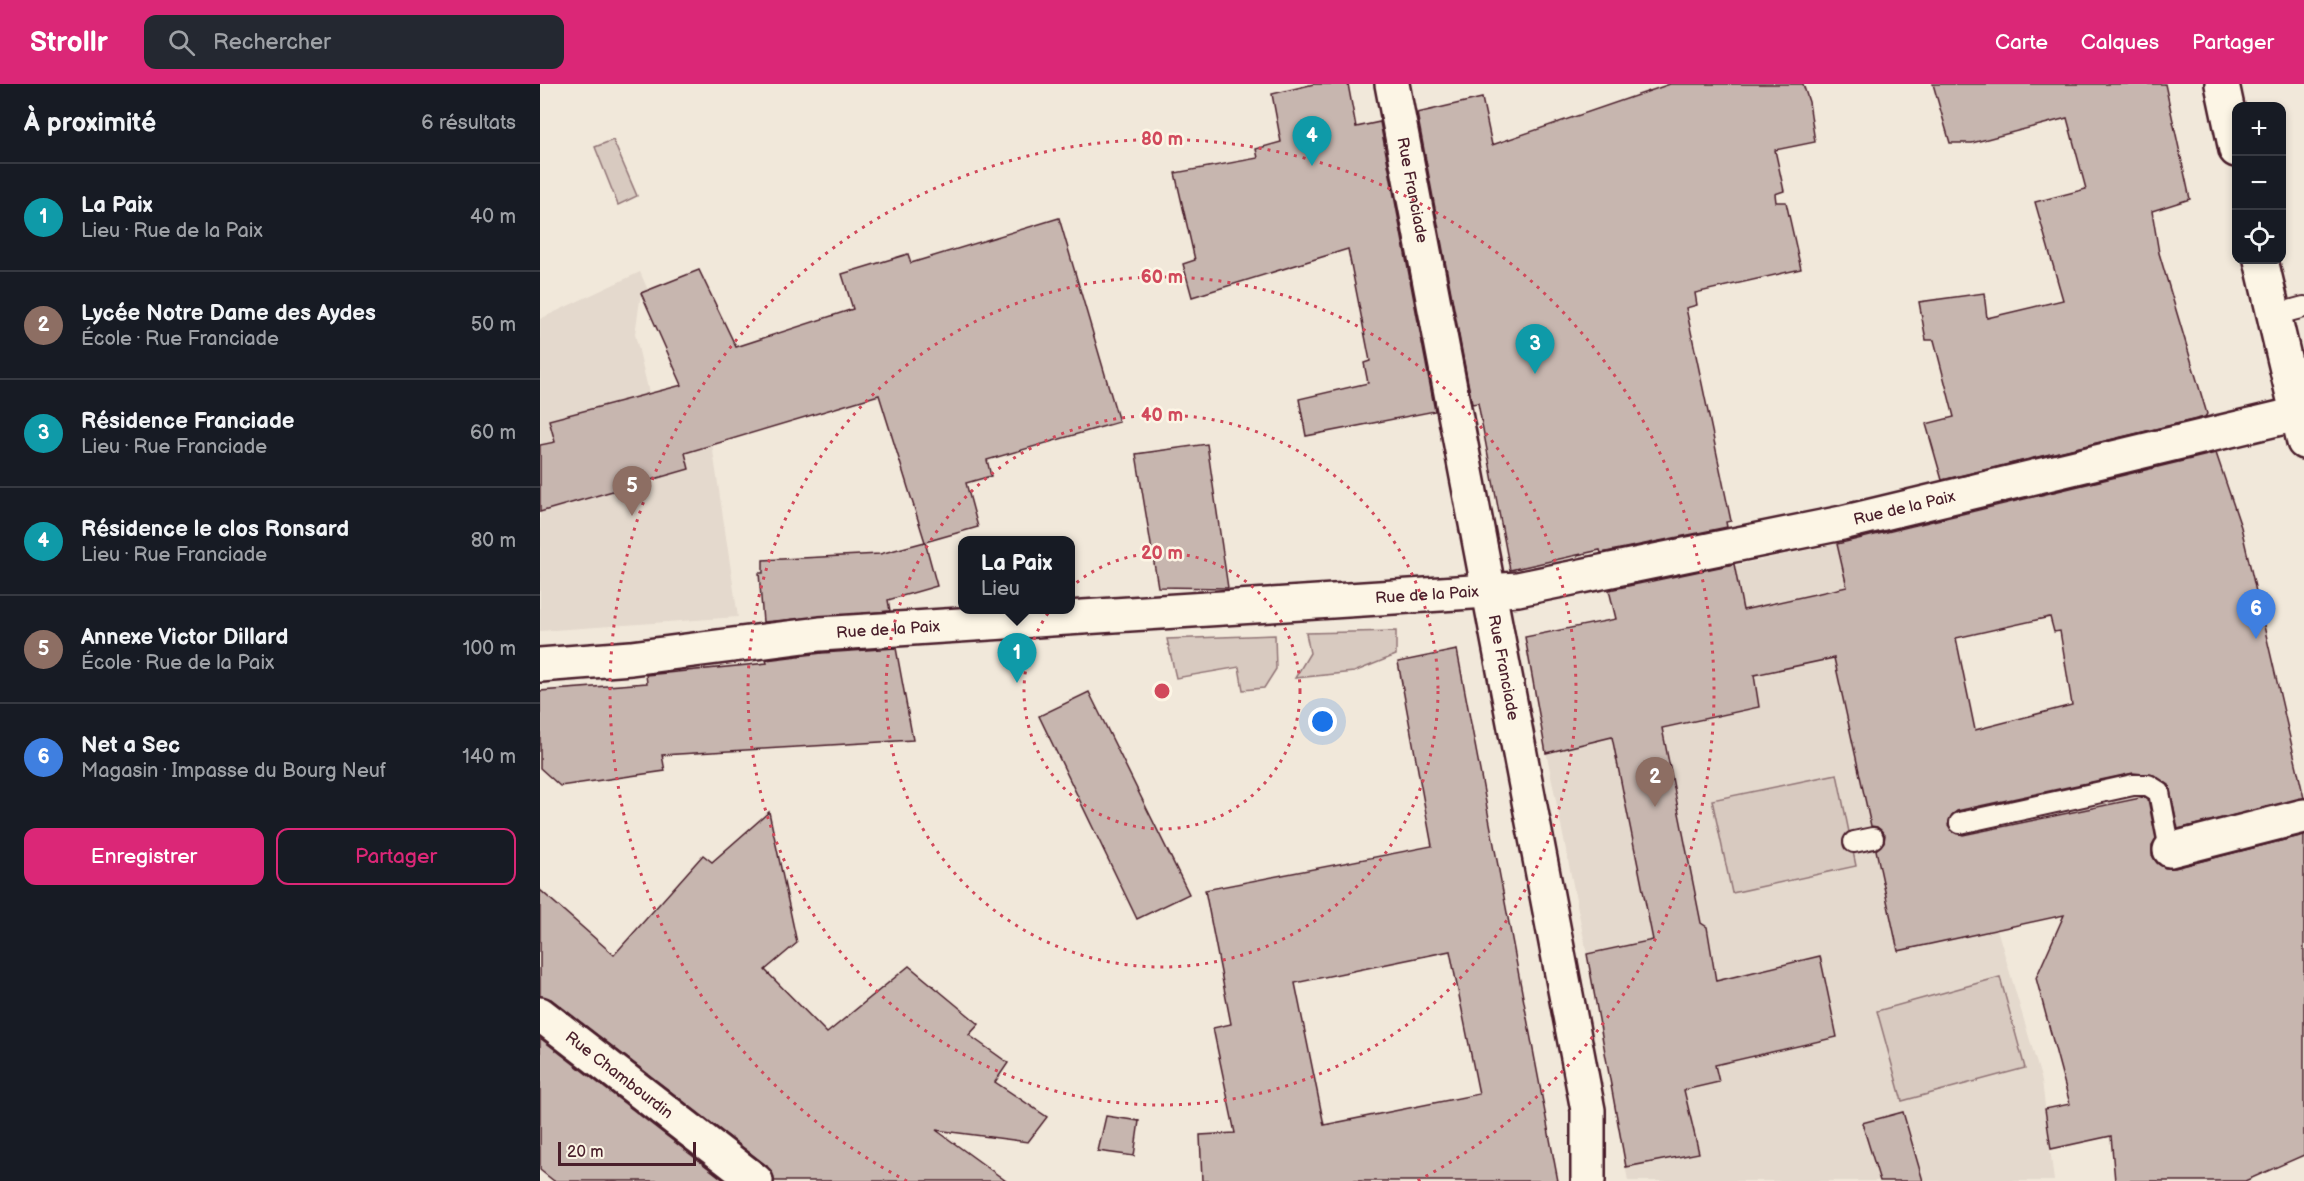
<!DOCTYPE html>
<html lang="fr">
<meta charset="utf-8">
<style>
body{margin:0;font-family:"Balsamiq Sans",sans-serif;background:#242831;color:#f1f3f6}
.controls{position:absolute;right:18px;top:18px;display:grid;overflow:hidden;border-radius:12px;box-shadow:0 3px 9px #0003}
.controls button{width:54px;height:54px;display:grid;place-items:center;padding:0;border:0;border-bottom:2px solid #363941;background:#171b24;color:#f1f3f6;font:30px sans-serif}
.scale{position:absolute;left:18px;bottom:15px;width:138px;box-sizing:border-box;padding-left:6px;border:3px solid #4a1f2b;border-top:0;font-size:16px;line-height:21px;white-space:nowrap;color:#4a1f2b;-webkit-text-stroke:4px #fcf5e5;paint-order:stroke}
.you{position:absolute;left:783px;top:638px;width:21px;height:21px;margin:-15px;border:4px solid #fff;border-radius:50%;background:#1a73e8;box-shadow:0 0 0 9px #1a73e833}
.badge{display:grid;place-items:center;width:39px;height:39px;border-radius:50%;background:#db2777;color:#fff;font-size:20px;font-weight:700}
.pin{position:absolute;translate:-50% -50px;filter:drop-shadow(0 2px 3px #0008)}
.pin::after{content:'';position:absolute;top:32px;width:21px;height:18px;background:inherit;clip-path:polygon(0 0,100% 0,50% 100%)}
.popup{position:absolute;left:418px;top:452px;width:117px;height:78px;box-sizing:border-box;display:grid;place-content:center;border-radius:12px;background:#171b24;filter:drop-shadow(0 2px 4px #0005);font-size:20px;white-space:nowrap;color:#9ea1a6}
.popup b{font-size:22px;color:#f1f3f6}
.popup::after{content:'';position:absolute;left:50%;top:100%;margin-left:-12px;border:12px solid transparent;border-top-color:#171b24}
.list{margin:0;padding:0;list-style:none}
h2{display:flex;justify-content:space-between;align-items:center;height:78px;margin:0;padding:0 24px;font-size:26px}
h2 small{font-size:20px;font-weight:400;color:#9ea1a6}
.list li{display:grid;grid-template-columns:39px 1fr auto;gap:18px;align-items:center;box-sizing:border-box;height:108px;padding:0 24px;border-top:2px solid #363941}
.list b{display:block;font-size:22px;white-space:nowrap}
.list p{margin:0;font-size:20px;white-space:nowrap;color:#9ea1a6}
.list em{font-size:20px;font-style:normal;color:#9ea1a6}
.actions{display:flex;gap:12px;padding:18px 24px}
.actions a{flex:1;padding:14px 0;border:2px solid #db2777;border-radius:12px;text-align:center;font-size:21px;color:#db2777}
.actions .main{background:#db2777;color:#fff}
.icon{flex:none;width:33px;height:33px;fill:none;stroke:currentColor;stroke-width:2;stroke-linecap:round;stroke-linejoin:round}
.map{position:relative;flex:none;width:1764px;height:1097px;overflow:hidden}
header{display:flex;align-items:center;gap:36px;box-sizing:border-box;height:84px;padding:0 30px;background:#db2777;color:#fff}
header strong{font-size:28px}
nav{display:flex;gap:33px;margin-inline-start:auto;font-size:21px}
.search{width:420px;height:54px;background:#242831;display:flex;align-items:center;gap:15px;box-sizing:border-box;padding:0 21px;border-radius:12px;color:#9ea1a6;font-size:22px}
main{display:flex}
aside{flex:1;background:#171b24}
.map>svg:first-child{display:block}
</style>
<header>
<strong>Strollr</strong>
<div class="search"><svg class="icon" aria-label="search" viewBox="0 0 24 24"><circle cx="10" cy="10" r="6"/><path d="M15 15l6 6"/></svg>Rechercher</div>
<nav><a>Carte</a><a>Calques</a><a>Partager</a></nav>
</header>
<main>
<aside>
<h2>À proximité<small>6 résultats</small></h2>
<ul class="list">
<li><span class="badge" style="background:#0f9aa8">1</span><div><b>La Paix</b><p>Lieu · Rue de la Paix</p></div><em>40 m</em></li>
<li><span class="badge" style="background:#8d6e63">2</span><div><b>Lycée Notre Dame des Aydes</b><p>École · Rue Franciade</p></div><em>50 m</em></li>
<li><span class="badge" style="background:#0f9aa8">3</span><div><b>Résidence Franciade</b><p>Lieu · Rue Franciade</p></div><em>60 m</em></li>
<li><span class="badge" style="background:#0f9aa8">4</span><div><b>Résidence le clos Ronsard</b><p>Lieu · Rue Franciade</p></div><em>80 m</em></li>
<li><span class="badge" style="background:#8d6e63">5</span><div><b>Annexe Victor Dillard</b><p>École · Rue de la Paix</p></div><em>100 m</em></li>
<li><span class="badge" style="background:#3f7fe0">6</span><div><b>Net a Sec</b><p>Magasin · Impasse du Bourg Neuf</p></div><em>140 m</em></li>
</ul>
<div class="actions"><a class="main">Enregistrer</a><a>Partager</a></div>
</aside>
<div class="map">
<svg width="1764" height="1097" viewBox="0 0 1764 1097">
<rect width="100%" height="100%" fill="#f1e8da"/>
<filter id="ink" filterUnits="userSpaceOnUse"><feTurbulence type="fractalNoise" baseFrequency=".0167" numOctaves="2"/><feDisplacementMap in="SourceGraphic" scale="12" xChannelSelector="R" yChannelSelector="G"/><feConvolveMatrix kernelMatrix="1 2 1 2 8 2 1 2 1" color-interpolation-filters="sRGB"/></filter>
<g filter="url(#ink)">
<!-- built -->
<g fill="#e4d9cd">
<polygon points="100,188 108,206 101,210 95,250 109,309 172,360 198,533 0,547 0,235"/>
<polygon points="1353,448 1406,676 1738,605 1764,714 1764,755 1621,796 1610,749 1457,845 1502,997 1514,1097 1088,1097 1047,870 989,583 985,553 1076,535 1093,503"/>
</g>
<!-- green -->
<g fill="#d8cac0" stroke="#917476" stroke-width="1.5">
<polygon points="73,56 97,112 78,121 55,63"/>
<polygon points="856,547 856,571 814,588 755,594 770,569 766,549"/>
<polygon points="735,551 736,585 724,604 703,606 699,583 636,594 627,555"/>
<polygon points="1297,690 1316,782 1192,809 1172,716"/>
<polygon points="1460,893 1485,984 1362,1017 1337,927"/>
</g>
<!-- building -->
<g fill="#c7b6af" stroke="#4a1f2b" stroke-width="1.5" fill-rule="evenodd">
<polygon points="774,0 808,0 816,43 840,38 895,327 766,352 759,315 828,299 824,279 830,277 808,165 652,213 643,180 655,176 635,89 718,74 716,65 741,58 732,10"/>
<polygon points="1130,0 1263,0 1269,18 1275,58 1235,66 1244,107 1235,110 1236,118 1246,118 1261,185 1155,209 1157,221 1146,224 1191,437 1186,438 1187,443 1061,469 1060,466 970,486 938,319 932,320 877,29 942,14 952,61"/>
<polygon points="1393,0 1625,0 1650,115 1612,127 1619,169 1667,330 1665,333 1402,396 1386,340 1414,333 1394,256 1386,256 1379,218 1444,209 1447,234 1523,216 1495,118 1546,105 1527,34 1432,59 1410,59"/>
<polygon points="519,134 579,338 447,376 451,392 426,399 438,443 385,458 339,311 145,369 149,385 0,428 0,361 15,358 9,336 142,301 101,209 159,186 196,263 313,225 302,190 368,170 371,179"/>
<polygon points="667,360 688,504 618,503 596,370"/>
<path d="M1676,369L1701,443L1764,714L1638,745L1629,701L1614,691L1593,689L1417,727L1412,731L1408,741L1412,747L1423,751L1605,713L1608,715L1616,755L1612,761V771L1617,779L1625,784H1635L1764,751V1071L1705,1097H1575L1571,1052L1511,1065L1505,1025L1530,1020L1496,894L1524,831L1358,867L1336,766L1344,758L1345,751L1337,743L1331,742L1294,574L1214,591L1219,623L1122,644L1161,839L1167,843L1176,897L1280,872L1297,953L1175,981L1179,998L1144,1006L1159,1069L1086,1083L1047,870L1113,856L1072,653L1006,669L985,553L1076,535L1069,506L1194,480L1203,526L1307,503L1297,460ZM1510,533L1514,548L1520,547L1532,621L1435,646L1416,554Z"/>
<polygon points="385,458 397,502 348,516 350,527 223,538 219,489 223,489 223,476 340,470"/>
<polygon points="356,564 373,656 122,671 125,687 20,702 0,684 0,607 107,599 106,591 227,579 226,576 282,569"/>
<path d="M917,566L1018,1097H662L660,1051L695,1049L673,944L691,940L665,806L892,762L858,578ZM910,867L939,1010L784,1041L755,899Z"/>
<polygon points="549,608 649,810 597,835 499,632"/>
<polygon points="229,728 257,859 225,886 287,949 369,882 439,940 429,951 468,979 455,998 507,1033 488,1058 396,1046 466,1097 234,1097 227,1082 11,915 0,912 0,806 74,871 163,771 172,778"/>
<polygon points="0,954 185,1097 14,1097 0,1086"/>
<polygon points="1363,1028 1383,1097 1340,1097 1322,1039"/>
<polygon points="566,1032 599,1037 594,1072 558,1067"/>
</g>
<g fill="none" stroke-linecap="round" stroke-linejoin="round">
<!-- lane casing -->
<g stroke="#4a1f2b" stroke-width="24">
<g id="lane">
<polyline points="1734,231 1764,223"/>
<polyline points="1420,739 1593,701 1608,701 1619,708 1630,766"/>
<polyline points="1314,758 1333,754"/>
</g>
</g>
<!-- street casing -->
<g stroke="#4a1f2b" stroke-width="38">
<g id="street">
<path id="s1" d="M852,0L1048,1026V1097"/>
<path id="s2" d="M0,581L91,574L280,550L978,505L1302,439L1757,330"/>
<polyline points="1630,766 1764,732"/>
<path id="s3" d="M0,930L216,1097"/>
</g>
</g>
<!-- secondary casing -->
<g stroke="#4a1f2b" stroke-width="38">
<g id="secondary">
<polyline points="1682,0 1696,66"/>
<polyline points="1721,176 1764,358"/>
</g>
</g>
<!-- lane -->
<use href="#lane" stroke="#fcf5e5" stroke-width="20"/>
<!-- street -->
<use href="#street" stroke="#fcf5e5" stroke-width="33"/>
<!-- secondary -->
<use href="#secondary" stroke="#fcf5e5" stroke-width="33"/>
</g>
</g>
<!-- distance rings -->
<g fill="none" stroke="#d1495b" stroke-width="3" stroke-dasharray="3 6">
<circle cx="622" cy="607" r="138"/>
<circle cx="622" cy="607" r="276"/>
<circle cx="622" cy="607" r="414"/>
<path d="M367 1097A552 552 0 1 1 877 1097"/>
</g>
<g text-anchor="middle" dominant-baseline="central" stroke-width="5" stroke-linejoin="round" paint-order="stroke">
<!-- street labels -->
<g font-size="16" fill="#4a1f2b" stroke="#fcf5e5">
<text stroke="none"><textPath href="#s1" startOffset="108">Rue Franciade</textPath></text>
<text stroke="none"><textPath href="#s2" startOffset="1376">Rue de la Paix</textPath></text>
<text stroke="none"><textPath href="#s2" startOffset="890">Rue de la Paix</textPath></text>
<text stroke="none"><textPath href="#s2" startOffset="350">Rue de la Paix</textPath></text>
<text stroke="none"><textPath href="#s1" startOffset="594">Rue Franciade</textPath></text>
<text stroke="none"><textPath href="#s3" startOffset="100">Rue Chambourdin</textPath></text>
</g>
</g>
<circle cx="622" cy="607" r="9" fill="#d1495b" stroke="#fcf5e5" stroke-width="3"/>
<g font-size="18" text-anchor="middle" font-weight="bold" fill="#d1495b" stroke="#fcf5e5" stroke-width="5" stroke-linejoin="round" paint-order="stroke">
<text x="622" y="61">80 m</text>
<text x="622" y="199">60 m</text>
<text x="622" y="337">40 m</text>
<text x="622" y="475">20 m</text>
</g>
</svg>
<div class="controls">
<button>+</button>
<button>−</button>
<button><svg class="icon" aria-label="locate" viewBox="0 0 24 24"><circle cx="12" cy="12" r="6"/><path d="M12 2v4M12 18v4M2 12h4M18 12h4"/></svg></button>
</div>
<div class="scale">20 m</div>
<div class="you"></div>
<div class="pin badge" style="left:477px;top:599px;background:#0f9aa8">1</div>
<div class="popup"><b>La Paix</b>Lieu</div>
<div class="pin badge" style="left:1115px;top:723px;background:#8d6e63">2</div>
<div class="pin badge" style="left:995px;top:290px;background:#0f9aa8">3</div>
<div class="pin badge" style="left:772px;top:82px;background:#0f9aa8">4</div>
<div class="pin badge" style="left:92px;top:432px;background:#8d6e63">5</div>
<div class="pin badge" style="left:1716px;top:555px;background:#3f7fe0">6</div>
</div>
</main>
